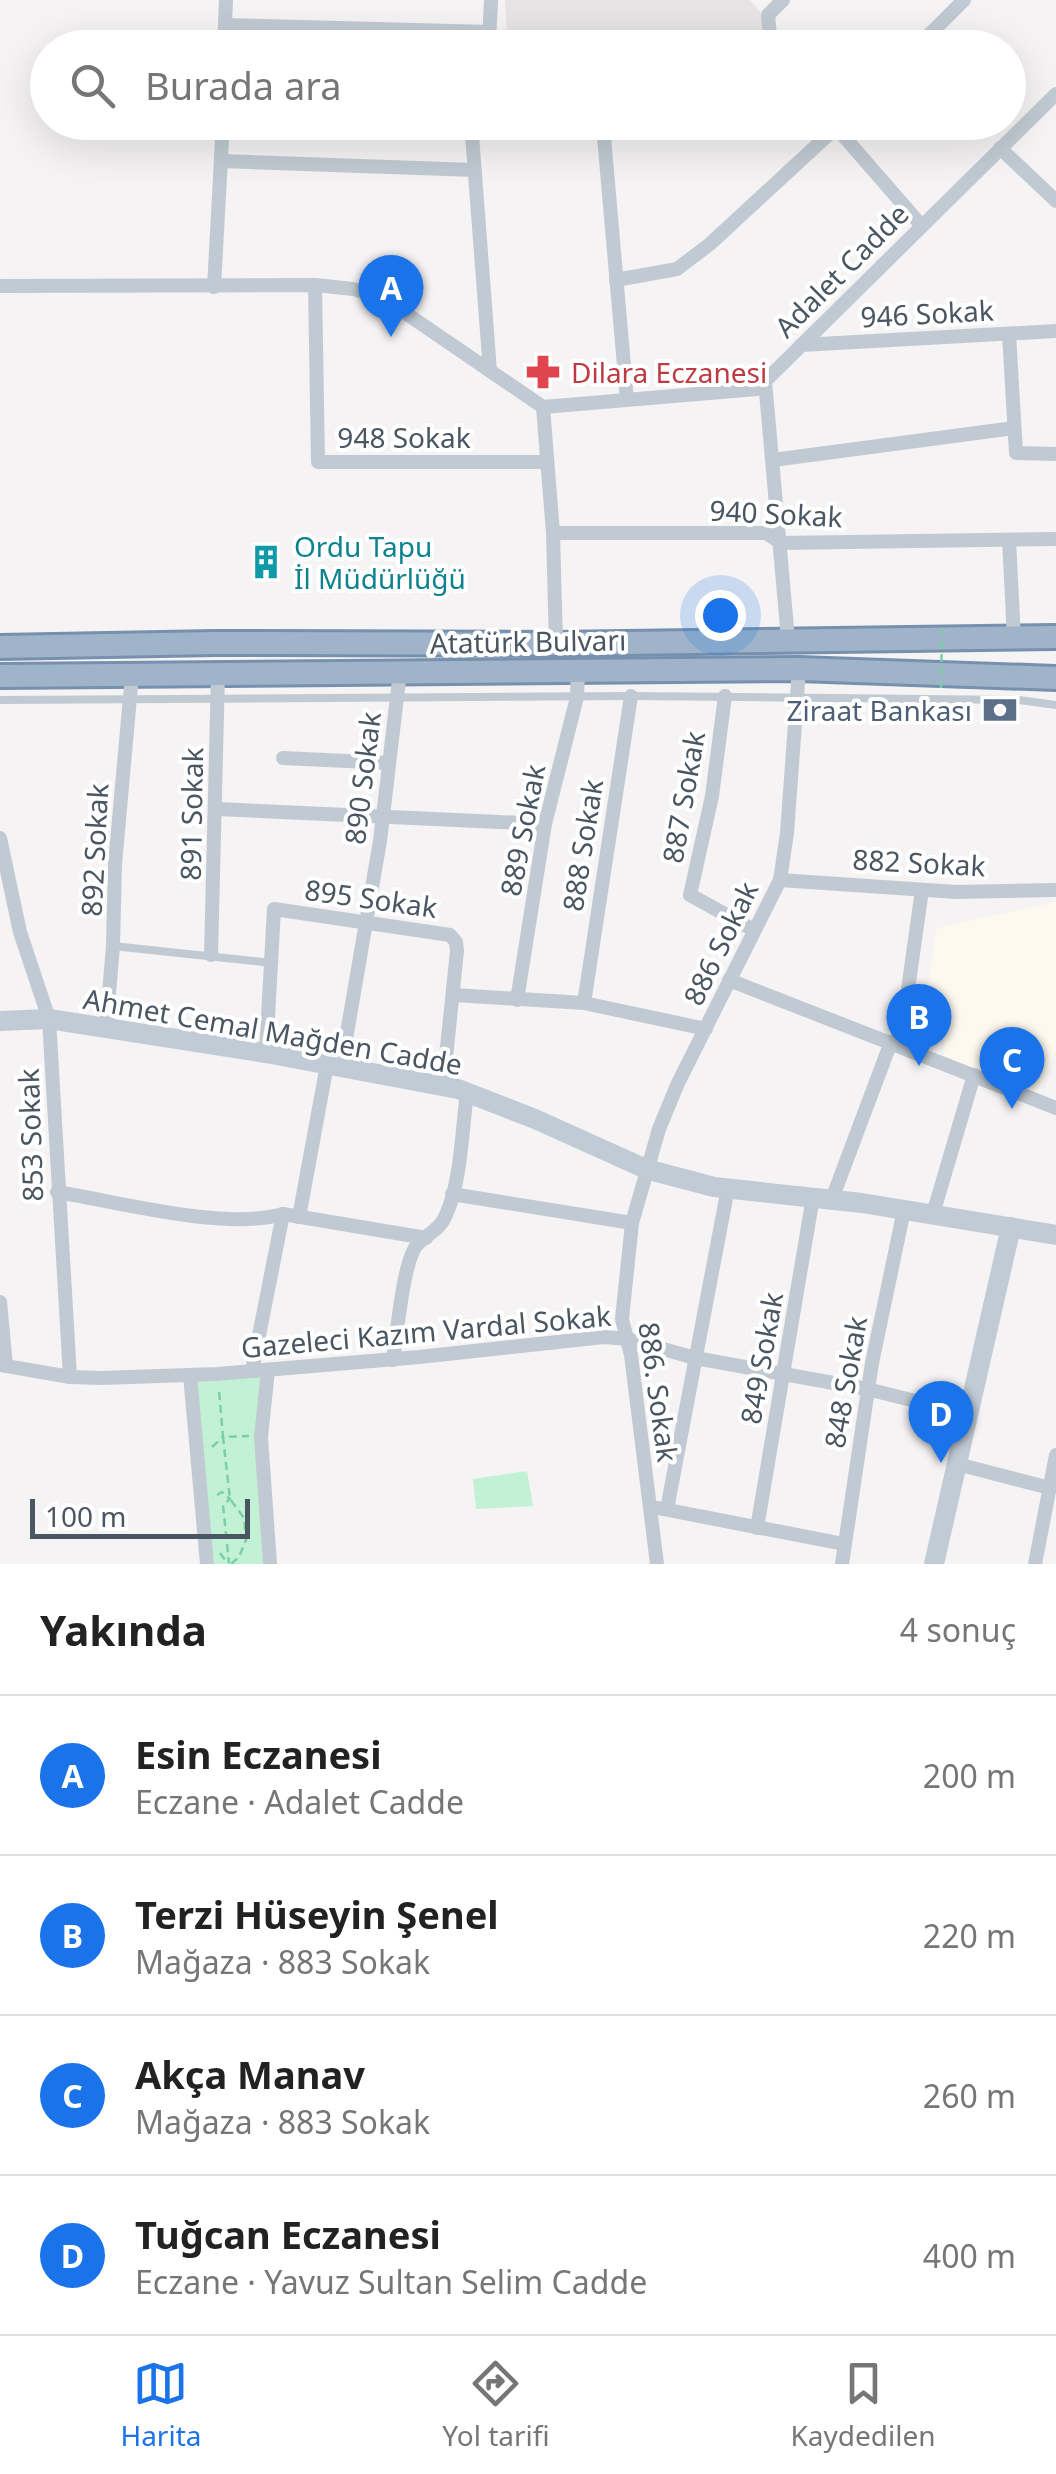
<!DOCTYPE html>
<html lang="tr">
<meta charset="utf-8">
<style>
body{margin:0;font-family:"Noto Sans",sans-serif;background:#f2f2f2;color:#222}
.scale{position:absolute;left:30px;bottom:25px;width:220px;box-sizing:border-box;padding-left:10px;border:5px solid #4a5661;border-top:0;font-size:28px;line-height:35px;white-space:nowrap;color:#4a5661;-webkit-text-stroke:8px #fff;paint-order:stroke}
.you{position:absolute;left:720px;top:615px;width:35px;height:35px;margin:-25px;border:8px solid #fff;border-radius:50%;background:#1a73e8;box-shadow:0 0 0 15px #1a73e833}
.badge{display:grid;place-items:center;width:65px;height:65px;border-radius:50%;background:#1a73e8;color:#fff;font-size:32px;font-weight:700}
.pin{position:absolute;translate:-50% -82px;filter:drop-shadow(0 2px 5px #0008)}
.pin::after{content:'';position:absolute;top:52px;width:35px;height:30px;background:inherit;clip-path:polygon(0 0,100% 0,50% 100%)}
.list{margin:0;padding:0;list-style:none}
h2{display:flex;justify-content:space-between;align-items:center;height:130px;margin:0;padding:0 40px;font-size:42px}
h2 small{font-size:32px;font-weight:400;color:#767676}
.list li{display:grid;grid-template-columns:65px 1fr auto;gap:30px;align-items:center;box-sizing:border-box;height:160px;padding:0 40px;border-top:2px solid #e0e0e0}
.list b{display:block;font-size:38px;white-space:nowrap}
.list p{margin:0;font-size:32px;white-space:nowrap;color:#767676}
.list em{font-size:32px;font-style:normal;color:#767676}
.icon{flex:none;width:55px;height:55px;fill:none;stroke:currentColor;stroke-width:2;stroke-linecap:round;stroke-linejoin:round}
.map{position:relative;flex:none;width:1056px;height:1564px;overflow:hidden}
.search{position:absolute;background:#fff;box-shadow:0 10px 40px #0002;left:30px;right:30px;top:30px;height:110px;display:flex;align-items:center;gap:25px;box-sizing:border-box;padding:0 35px;border-radius:55px;color:#767676;font-size:38px}
.sheet{height:770px;background:#fff}
nav{display:flex;justify-content:space-around;align-items:center;box-sizing:border-box;height:140px;border-top:2px solid #e0e0e0;background:#fff;font-size:28px;color:#767676}
nav a{display:grid;justify-items:center;gap:5px}
nav .on{color:#1a73e8}
.map>svg:first-child{display:block}
</style>
<div class="map">
<svg width="1056" height="1564" viewBox="0 0 1056 1564">
<rect width="100%" height="100%" fill="#f5f3f3"/>
<!-- commercial -->
<polygon fill="#fdf9ef" points="1056,902 1056,1051 1040,1091 1036,1092 944,1056 944,1035 921,1028 937,928"/>
<!-- education -->
<polygon fill="#e6e4e5" points="505,0 750,0 766,19 765,37 746,48 523,47 507,34"/>
<!-- green -->
<g fill="#c3f1d5">
<polygon points="268,1370 263,1400 271,1564 214,1564 196,1375"/>
<polygon points="527,1471 533,1506 476,1509 473,1479"/>
</g>
<g fill="none" stroke-linecap="round" stroke-linejoin="round">
<!-- trunk casing -->
<g stroke="#7690ad" stroke-width="28">
<g id="trunk">
<polyline points="0,647 215,643 556,644 1056,637"/>
<polyline points="0,676 799,669 1056,678"/>
</g>
</g>
<!-- path -->
<g stroke="#7ad0a6" stroke-width="2.5" stroke-dasharray="8 5" stroke-linecap="butt">
<polyline points="212,1447 223,1437 219,1390"/>
<polyline points="217,1495 222,1492 230,1499 223,1505 229,1563"/>
<polyline points="220,1553 228,1564"/>
<polyline points="231,1564 239,1557 246,1540 244,1518 230,1499 223,1437 249,1436"/>
</g>
<!-- service -->
<g stroke="#c1cad2" stroke-width="8">
<polyline points="0,700 631,696 1019,700 1056,705"/>
<polyline points="113,946 272,963"/>
</g>
<!-- minor -->
<g stroke="#c1cad2" stroke-width="14">
<polyline points="225,25 490,32"/>
<polyline points="489,43 491,0"/>
<polyline points="771,46 768,15 783,0"/>
<polyline points="224,48 226,0"/>
<polyline points="916,48 964,0"/>
<polyline points="471,122 490,371"/>
<polyline points="833,124 921,225"/>
<polyline points="1000,148 1056,201"/>
<polyline points="222,161 474,170"/>
<polyline points="616,280 677,269 710,244 842,122"/>
<polyline points="315,285 318,462 547,462"/>
<polyline points="0,286 315,285 353,289 382,297 543,407 757,389 1056,94"/>
<polyline points="214,287 223,122"/>
<polyline points="1009,334 1016,453 1056,454"/>
<polyline points="801,345 1056,331"/>
<polyline points="765,381 788,639"/>
<polyline points="627,400 604,137 630,122"/>
<polyline points="543,407 553,533 556,644"/>
<polyline points="773,460 1014,428"/>
<polyline points="553,533 766,533 781,543 1056,539"/>
<polyline points="1009,540 1014,638"/>
<polyline points="725,696 712,796 690,895 754,930"/>
<polyline points="283,758 389,763"/>
<polyline points="217,809 545,824"/>
<polyline points="0,838 20,932 49,1019 70,1377"/>
<polyline points="780,880 956,892 1056,890"/>
<polyline points="211,955 218,674"/>
<polyline points="729,980 1056,1108"/>
<polyline points="454,995 584,1003 706,1029"/>
<polyline points="517,1000 545,824 577,697 578,670"/>
<polyline points="584,1003 631,696"/>
<polyline points="106,1029 113,946 115,864 132,675"/>
<polyline points="900,1046 922,890"/>
<polyline points="266,1053 274,909 450,935 456,942 457,951 443,1086"/>
<polyline points="341,1068 380,841 400,672"/>
<path d="M57,1192C119,1202 226,1231 283,1214L426,1238"/>
<polyline points="452,1194 632,1223"/>
<polyline points="832,1199 891,1042"/>
<polyline points="933,1214 974,1075"/>
<polyline points="299,1217 327,1065"/>
<polyline points="0,1302 6,1366"/>
<path d="M393,1360C397,1335 403,1261 417,1245C426,1234 439,1231 445,1217C461,1185 462,1129 467,1093"/>
<polyline points="0,1365 70,1377 101,1378 217,1374 419,1357 604,1337 628,1339 695,1358 867,1389 968,1414"/>
<polyline points="268,1370 261,1437 270,1564"/>
<polyline points="252,1371 283,1214"/>
<polyline points="190,1375 207,1564"/>
<polyline points="957,1464 1050,1488"/>
<polyline points="658,1508 844,1544"/>
<polyline points="667,1509 728,1188"/>
<polyline points="757,1528 813,1197"/>
<polyline points="657,1564 631,1355 622,1319 632,1223 659,1129 678,1083 780,880 787,833 799,669"/>
<polyline points="842,1564 872,1363 904,1210"/>
<polyline points="1035,1564 1056,1455"/>
</g>
<!-- secondary -->
<g stroke="#c1cbd6" stroke-width="20">
<polyline points="0,1021 49,1019 266,1053 458,1089 535,1119 646,1169 714,1187 862,1203 1056,1235"/>
<polyline points="934,1564 1011,1227"/>
</g>
<!-- trunk -->
<use href="#trunk" stroke="#9fb4c9" stroke-width="22"/>
<!-- path-bridge -->
<polyline stroke="#7ad0a6" stroke-width="2.5" stroke-dasharray="8 5" stroke-linecap="butt" points="941,688 942,630"/>
</g>
<!-- icons -->
<defs>
<g id="pharmacy-bare" transform="scale(2.7)"><path d="M-2-6h4v4h4v4h-4v4h-4v-4h-4v-4h4Z" fill="#e0444e" stroke="#fff" stroke-width="2.5" paint-order="stroke"/></g>
<g id="building-bare" transform="scale(2.7)"><path d="M-4-6H4V6H1V3H-1V6H-4ZM-2.5-4.3h1.7v1.8h-1.7ZM.8-4.3h1.7v1.8H.8ZM-2.5-1h1.7V.8h-1.7ZM.8-1h1.7V.8H.8Z" fill="#0f9aa8" stroke="#fff" stroke-width="2.5" paint-order="stroke"/></g>
<g id="bank-bare" transform="scale(2.7)"><path d="M-6-4H6V4H-6ZM0-2.3a2.3 2.3 0 1 0 0 4.6a2.3 2.3 0 1 0 0-4.6Z" fill="#5c6f8a" stroke="#fff" stroke-width="2.5" paint-order="stroke"/></g>
</defs>
<g fill-rule="evenodd">
<use href="#pharmacy-bare" x="543" y="372"/>
<use href="#building-bare" x="266" y="562"/>
<use href="#bank-bare" x="1000" y="710"/>
</g>
<g text-anchor="middle" dominant-baseline="central" stroke-width="8" stroke-linejoin="round" paint-order="stroke">
<!-- street labels -->
<g font-size="28" fill="#4a5661" stroke="#fff">
<text transform="translate(841 270) rotate(-45)">Adalet Cadde</text>
<text transform="translate(927 313) rotate(-3)">946 Sokak</text>
<text x="404" y="437">948 Sokak</text>
<text transform="translate(776 513) rotate(3)">940 Sokak</text>
<text transform="translate(528 641) rotate(-1)">Atatürk Bulvarı</text>
<text transform="translate(362 778) rotate(-83)">890 Sokak</text>
<text transform="translate(683 797) rotate(-80)">887 Sokak</text>
<text transform="translate(191 814) rotate(-89)">891 Sokak</text>
<text transform="translate(522 830) rotate(-79)">889 Sokak</text>
<text transform="translate(582 845) rotate(-81)">888 Sokak</text>
<text transform="translate(94 850) rotate(-87)">892 Sokak</text>
<text transform="translate(919 862) rotate(3)">882 Sokak</text>
<text transform="translate(371 898) rotate(8)">895 Sokak</text>
<text transform="translate(720 943) rotate(-64)">886 Sokak</text>
<text transform="translate(273 1031) rotate(10)">Ahmet Cemal Mağden Cadde</text>
<text transform="translate(30 1135) rotate(-92)">853 Sokak</text>
<text transform="translate(426 1331) rotate(-5)">Gazeleci Kazım Vardal Sokak</text>
<text transform="translate(761 1358) rotate(-80)">849 Sokak</text>
<text transform="translate(845 1382) rotate(-80)">848 Sokak</text>
<text transform="translate(659 1392) rotate(82)">886. Sokak</text>
</g>
<!-- health labels -->
<g font-size="28" fill="#be3a42" stroke="#fff" text-anchor="start">
<text x="571" y="372">Dilara Eczanesi</text>
</g>
<!-- culture labels -->
<g font-size="28" fill="#0d838f" stroke="#fff" text-anchor="start">
<text x="294" y="546">Ordu Tapu<tspan x="294" dy="32">İl Müdürlüğü</tspan></text>
</g>
<!-- service labels -->
<g font-size="28" fill="#4e5e75" stroke="#fff" text-anchor="end">
<text x="972" y="710">Ziraat Bankası</text>
</g>
</g>
</svg>
<div class="scale">100 m</div>
<div class="you"></div>
<div class="pin badge" style="left:391px;top:337px">A</div>
<div class="pin badge" style="left:919px;top:1066px">B</div>
<div class="pin badge" style="left:1012px;top:1109px">C</div>
<div class="pin badge" style="left:941px;top:1463px">D</div>
<div class="search"><svg class="icon" aria-label="search" viewBox="0 0 24 24"><circle cx="10" cy="10" r="6"/><path d="M15 15l6 6"/></svg>Burada ara</div>
</div>
<section class="sheet">
<h2>Yakında<small>4 sonuç</small></h2>
<ul class="list">
<li><span class="badge">A</span><div><b>Esin Eczanesi</b><p>Eczane · Adalet Cadde</p></div><em>200 m</em></li>
<li><span class="badge">B</span><div><b>Terzi Hüseyin Şenel</b><p>Mağaza · 883 Sokak</p></div><em>220 m</em></li>
<li><span class="badge">C</span><div><b>Akça Manav</b><p>Mağaza · 883 Sokak</p></div><em>260 m</em></li>
<li><span class="badge">D</span><div><b>Tuğcan Eczanesi</b><p>Eczane · Yavuz Sultan Selim Cadde</p></div><em>400 m</em></li>
</ul>
</section>
<nav>
<a class="on"><svg class="icon" aria-label="map" viewBox="0 0 24 24"><path d="M3 6l6-2 6 2 6-2v14l-6 2-6-2-6 2zM9 4v14M15 6v14"/></svg>Harita</a>
<a><svg class="icon" aria-label="directions" viewBox="0 0 24 24"><path d="M12 3l9 9-9 9-9-9zM9 14v-3h6M13 9l2 2-2 2"/></svg>Yol tarifi</a>
<a><svg class="icon" aria-label="saved" viewBox="0 0 24 24"><path d="M7 4h10v16l-5-4-5 4z"/></svg>Kaydedilen</a>
</nav>
